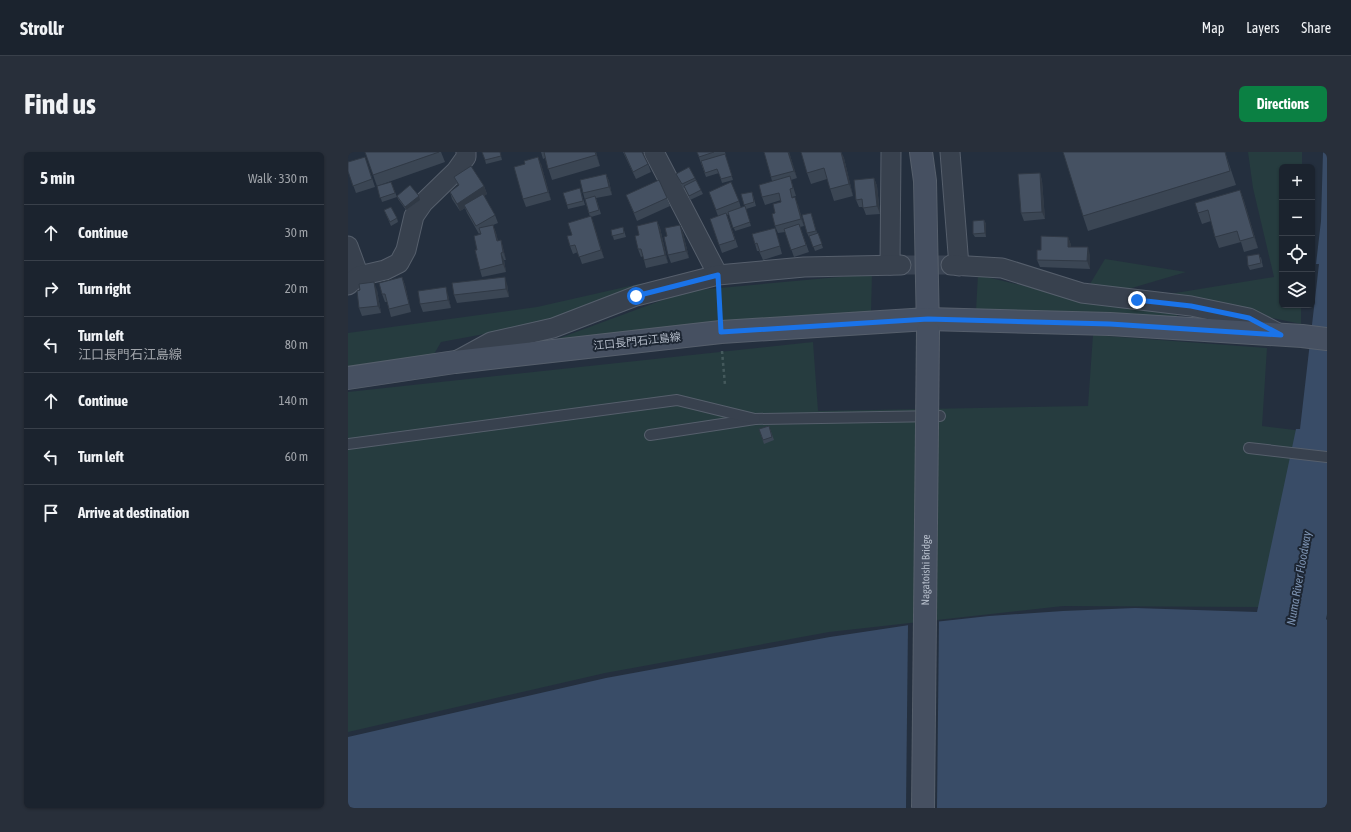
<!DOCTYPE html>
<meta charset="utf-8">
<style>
body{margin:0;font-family:"Asap Condensed","Noto Sans JP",sans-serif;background:#282f3a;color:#f1f3f6}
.controls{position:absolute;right:12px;top:12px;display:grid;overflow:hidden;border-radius:6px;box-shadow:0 1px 3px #0004}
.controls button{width:36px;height:36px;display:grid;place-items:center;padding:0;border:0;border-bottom:1px solid #39404a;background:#1b232e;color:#f1f3f6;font:20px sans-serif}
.stop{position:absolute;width:12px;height:12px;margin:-9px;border:3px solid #1a73e8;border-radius:50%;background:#fff}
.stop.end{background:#1a73e8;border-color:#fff;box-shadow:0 1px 4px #0008}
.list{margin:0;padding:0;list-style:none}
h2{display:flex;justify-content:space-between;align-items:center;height:52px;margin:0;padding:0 16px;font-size:17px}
h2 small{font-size:13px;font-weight:400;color:#a0a4aa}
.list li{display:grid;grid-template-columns:26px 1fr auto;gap:12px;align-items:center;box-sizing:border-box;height:56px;padding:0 16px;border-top:1px solid #39404a}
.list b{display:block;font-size:15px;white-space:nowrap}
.list p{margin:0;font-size:13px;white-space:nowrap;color:#a0a4aa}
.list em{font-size:13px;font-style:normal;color:#a0a4aa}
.icon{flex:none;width:22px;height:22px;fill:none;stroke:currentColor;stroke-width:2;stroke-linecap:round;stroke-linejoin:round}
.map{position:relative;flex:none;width:979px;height:656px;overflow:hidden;border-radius:6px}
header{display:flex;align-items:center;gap:24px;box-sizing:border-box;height:56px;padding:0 20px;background:#1b232e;border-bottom:1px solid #39404a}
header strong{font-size:19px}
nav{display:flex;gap:22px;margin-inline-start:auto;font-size:14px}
.intro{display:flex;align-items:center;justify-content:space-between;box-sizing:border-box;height:96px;padding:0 24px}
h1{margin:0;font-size:28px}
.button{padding:10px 18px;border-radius:6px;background:#0b8043;color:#fff;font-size:14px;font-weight:700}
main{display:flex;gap:24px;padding:0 24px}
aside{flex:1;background:#1b232e;border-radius:6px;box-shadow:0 1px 3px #0004}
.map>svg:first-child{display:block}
</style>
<header>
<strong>Strollr</strong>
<nav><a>Map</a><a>Layers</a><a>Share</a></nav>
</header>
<div class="intro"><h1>Find us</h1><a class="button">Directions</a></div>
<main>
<aside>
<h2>5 min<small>Walk · 330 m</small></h2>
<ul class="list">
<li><svg class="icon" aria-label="ahead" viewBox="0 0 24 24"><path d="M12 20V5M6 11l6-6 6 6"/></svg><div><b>Continue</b></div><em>30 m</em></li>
<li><svg class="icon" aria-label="right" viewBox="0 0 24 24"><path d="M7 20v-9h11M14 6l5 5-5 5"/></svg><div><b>Turn right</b></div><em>20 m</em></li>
<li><svg class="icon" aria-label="left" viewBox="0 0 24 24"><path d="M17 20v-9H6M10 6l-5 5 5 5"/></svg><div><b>Turn left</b><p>江口長門石江島線</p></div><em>80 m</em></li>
<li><svg class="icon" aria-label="ahead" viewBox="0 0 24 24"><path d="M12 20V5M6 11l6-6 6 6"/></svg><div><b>Continue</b></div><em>140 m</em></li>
<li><svg class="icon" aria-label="left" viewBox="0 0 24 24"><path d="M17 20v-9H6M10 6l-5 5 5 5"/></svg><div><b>Turn left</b></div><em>60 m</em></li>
<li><svg class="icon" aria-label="arrive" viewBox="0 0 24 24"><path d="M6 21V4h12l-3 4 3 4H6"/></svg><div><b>Arrive at destination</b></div></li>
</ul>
</aside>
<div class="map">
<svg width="979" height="656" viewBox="0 0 979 656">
<rect width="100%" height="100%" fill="#242f3e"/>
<!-- green -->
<g fill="#263c3f">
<polygon points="900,0 954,0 954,15 934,15 934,153 953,153 953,172 815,143 926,125 905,36"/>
<polygon points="757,107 838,120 777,138 742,132"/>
<polygon points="524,122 523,160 190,194 339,139"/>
<polygon points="630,123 730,147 829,157 829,165 628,159"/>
<polygon points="295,131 191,172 93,190 85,204 0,216 0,181 189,155"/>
<polygon points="745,183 919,196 914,274 979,282 979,464 909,455 715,454 481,480 257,521 0,580 0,240 465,190 470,259 740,254"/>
</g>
<!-- water -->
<polygon fill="#394c67" points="975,0 979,0 979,462 978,467 979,468 979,656 0,656 0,585 258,526 482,485 568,472 641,464 715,459 787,456 909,460 948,277 952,277 971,112 968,112 973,69"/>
<!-- pier -->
<polygon fill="#242f3e" points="591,468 589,656 558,656 560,472"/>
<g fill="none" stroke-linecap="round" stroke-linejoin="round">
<!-- street-tunnel -->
<polyline stroke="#3a4453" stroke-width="19" stroke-dasharray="19 10" stroke-linecap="butt" points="553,113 603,113"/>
<!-- lane casing -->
<g stroke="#565f6c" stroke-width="12">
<g id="lane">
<polyline points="302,283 407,267 592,264"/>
<polyline points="0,292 329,248 407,267"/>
<polyline points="901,296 979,305"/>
</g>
</g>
<!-- street casing -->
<g stroke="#565f6c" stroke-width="21">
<g id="street">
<polyline points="306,0 370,123"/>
<polyline points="602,0 611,114"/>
<polyline points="0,94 11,124"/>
<polyline points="542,113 543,0"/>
<polyline points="603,113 654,116 734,141 843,154 901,166 932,182"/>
<polyline points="0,133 11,124 37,118 51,111 58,98 66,64 75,51 108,19 118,5 118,0"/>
<polyline points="110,208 143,190 205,176 288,144 370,123 456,115 553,113"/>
</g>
</g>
<!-- secondary casing -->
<g stroke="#565f6c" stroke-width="24">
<g id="secondary">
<polyline points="573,0 577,29 580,179"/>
<polyline points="0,226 107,210 373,180 580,167 762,172 954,184 979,187"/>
</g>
</g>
<!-- path -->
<g stroke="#44595c" stroke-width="2.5" stroke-dasharray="3 3" stroke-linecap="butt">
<polyline points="371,141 372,162"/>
<polyline points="374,199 377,233"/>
</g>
<!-- lane -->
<use href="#lane" stroke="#38414e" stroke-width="10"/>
<!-- street -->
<use href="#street" stroke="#38414e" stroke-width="19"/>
<!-- secondary -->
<use href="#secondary" stroke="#465061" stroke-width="22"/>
<!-- secondary-bridge casing -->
<g stroke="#565f6c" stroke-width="24" stroke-linecap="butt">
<g id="secondary-bridge">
<path id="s1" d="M575,656L580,179"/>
</g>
</g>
<!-- secondary-bridge -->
<use href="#secondary-bridge" stroke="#465061" stroke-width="22"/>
</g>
<!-- wall -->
<g fill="#3b4654">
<polygon points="17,0 93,0 97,10 29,34"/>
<polygon points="152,0 154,8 138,12 137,8"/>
<polygon points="193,0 248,0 252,14 204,28 197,6 195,7"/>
<polygon points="275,0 294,0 300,12 303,20 288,27"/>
<polygon points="349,0 377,0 378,4 378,5 385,28 374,31 371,21 358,25"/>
<polygon points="416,0 441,0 449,26 443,28 448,44 444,45 445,46 450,53 456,74 452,75 461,100 446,105 437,80 430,81 427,74 427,61 433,50 433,48 417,53 414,45 424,29"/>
<polygon points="453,0 493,0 496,6 505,44 486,49 479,27 463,32 459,21"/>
<polygon points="877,0 888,33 740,79 735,64"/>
<polygon points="17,5 27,35 8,41 0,19"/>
<polygon points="193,12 203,48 178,55 175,47"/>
<polygon points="692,21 694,29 697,67 676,69 673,61"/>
<polygon points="258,22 261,29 264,43 248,46 253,62 243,65 256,106 234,112 230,100 225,102 222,94 224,83 242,65 235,41"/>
<polygon points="328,22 347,26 355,42 342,48 337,35 335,36"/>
<polygon points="106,25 136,34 139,42 136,44 147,63 150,71 145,73 148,81 150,89 153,88 158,108 156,108 158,120 134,125 132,118 129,98 133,82 132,81 131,82 119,61 117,56 112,59 104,47 102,40 110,34"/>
<polygon points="526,26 529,34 532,62 518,63 515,55 511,55 508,48"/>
<polygon points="43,30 49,45 34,50 29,34"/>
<polygon points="892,38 896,49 910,96 896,100 893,90 871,96 867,85 863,69 854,72 850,61"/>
<polygon points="233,40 237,53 220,57 219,53"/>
<polygon points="361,40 391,49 393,56 397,54 393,42 405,43 408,54 398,57 403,74 387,79 381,62 379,63 390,95 374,101 362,67 370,64"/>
<polygon points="278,43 319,46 322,54 289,69 281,50"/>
<polygon points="49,44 72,48 58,58 50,47"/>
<polygon points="36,58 49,66 50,70 43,74"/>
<polygon points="463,61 469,81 470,81 475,96 467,99 462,85 461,85 459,81"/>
<polygon points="636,68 638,72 638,85 627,85 625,82"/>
<polygon points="309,69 312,76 320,111 298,116 295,104 293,105 290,97 291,83"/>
<polygon points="332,73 335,81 341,106 323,111 320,103 319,84"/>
<polygon points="275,75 278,85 266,88 263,78"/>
<polygon points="427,76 434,102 415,108 411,99 409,99 407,92"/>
<polygon points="720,85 723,93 723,95 742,103 742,117 692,115 689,108 693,98"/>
<polygon points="913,105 915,115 902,118 900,114"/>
<polygon points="54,125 57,133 63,160 43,165 39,150 37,150 34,142"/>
<polygon points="159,132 161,145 109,151 106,143"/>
<polygon points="29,138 33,161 14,164 11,156"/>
<polygon points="100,143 103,156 75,160 72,152"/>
<polygon points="421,274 426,288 416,292 411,277"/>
</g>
<!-- shaded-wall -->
<g fill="#303945">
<polygon points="247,0 248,0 252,14"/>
<polygon points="440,0 441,0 449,26 446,19"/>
<polygon points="493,0 496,6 505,44 501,32"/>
<polygon points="190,5 193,12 203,48 200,40"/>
<polygon points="692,21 694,29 697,67 694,60"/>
<polygon points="258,22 261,29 264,43 261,35"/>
<polygon points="526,26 529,34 532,62 529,54"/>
<polygon points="136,34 139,42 118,56 116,53 117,56 112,59 109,52"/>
<polygon points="892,38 896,49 910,96 906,85"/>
<polygon points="71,44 72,48 58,58 57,55"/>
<polygon points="447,45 450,53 456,74 453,67"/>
<polygon points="243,64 246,72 256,106 253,98"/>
<polygon points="636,68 638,72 638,85 637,81"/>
<polygon points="309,69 312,76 320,111 317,103"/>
<polygon points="145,73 148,81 151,97"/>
<polygon points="332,73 335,81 341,106 338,99"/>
<polygon points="720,85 723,93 723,103 720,95"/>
<polygon points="153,88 158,108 155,100"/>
<polygon points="740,95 742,103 742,117 739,109"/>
<polygon points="153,101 156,108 158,120 155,112"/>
<polygon points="54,125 57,133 63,160 61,152"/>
<polygon points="157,125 159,132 161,145 158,137"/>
<polygon points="26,130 29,138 33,161 30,154"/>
<polygon points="98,135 100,143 103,156 100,148"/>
</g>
<!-- building -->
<g fill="#455162" stroke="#303945">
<polygon points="17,0 91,0 25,23"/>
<polygon points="134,0 152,0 153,4 137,8"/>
<polygon points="196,0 247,0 248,3 200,17"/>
<polygon points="276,0 294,0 300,12 285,20"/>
<polygon points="349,0 366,0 351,5"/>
<polygon points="416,0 440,0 446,19 423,25"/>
<polygon points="453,0 493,0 501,32 482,37 476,16 459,21"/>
<polygon points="715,0 877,0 882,19 735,64"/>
<polygon points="377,2 384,24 373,27 369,17 357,21 353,9"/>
<polygon points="17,5 24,27 5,34 0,19 0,10"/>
<polygon points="190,5 200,40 175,47 166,15 177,12 176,9"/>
<polygon points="123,14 136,34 109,52 102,40 111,33 106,25"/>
<polygon points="341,15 347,26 334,32 328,22"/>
<polygon points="692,21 694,60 673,61 670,22"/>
<polygon points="258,22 261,35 235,41 232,28"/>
<polygon points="442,24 445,36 442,37 444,46 447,45 453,67 427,74 424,62 427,61 425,52 433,50 431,41 414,45 411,33"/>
<polygon points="526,26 529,54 515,56 514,47 508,48 506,28"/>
<polygon points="311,28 319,46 286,61 278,43"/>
<polygon points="348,28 353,38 341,44 336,34"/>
<polygon points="43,30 47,41 32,46 29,34"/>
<polygon points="383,30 391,49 368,58 361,40"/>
<polygon points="62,33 71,44 57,55 49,44"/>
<polygon points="232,36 235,49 219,53 215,41"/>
<polygon points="892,38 906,85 892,89 889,79 867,85 860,58 850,61 847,51"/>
<polygon points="404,40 406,50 396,53 393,42"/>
<polygon points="135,42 147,63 128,74 116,53"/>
<polygon points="247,44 251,58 241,61 237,47"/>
<polygon points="397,54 402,70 385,76 380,60"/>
<polygon points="43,55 49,66 42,70 36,58"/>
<polygon points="378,61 387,88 371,93 362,67"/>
<polygon points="463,61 468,79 459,81 454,63"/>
<polygon points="243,64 253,98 231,105 227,93 222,94 219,84 224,83 220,71"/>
<polygon points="636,68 637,81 625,82 625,69"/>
<polygon points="309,69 317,103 296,108 293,97 290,97 287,84 291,83 289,74"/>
<polygon points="451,72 458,93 443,98 436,77"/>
<polygon points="145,73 149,89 153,88 155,100 153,101 155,112 132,118 127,98 129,98 126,84 133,82 131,76"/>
<polygon points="332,73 338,99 320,103 316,85 319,84 317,76"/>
<polygon points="275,75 276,81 264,84 263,78"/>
<polygon points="427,76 432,94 412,100 409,91 407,92 404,82"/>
<polygon points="470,81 474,92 465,95 461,84"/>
<polygon points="693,84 720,85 720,95 740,95 739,109 689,108 689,98 693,98"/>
<polygon points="911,102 913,111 900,114 899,104"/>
<polygon points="54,125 61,152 41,157 37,142 34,142 31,131"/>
<polygon points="157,125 158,137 106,143 104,131"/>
<polygon points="26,130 30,154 11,156 9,139 12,138 11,132"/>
<polygon points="98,135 100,148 72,152 70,139"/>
<polygon points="421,274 424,285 415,288 411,277"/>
</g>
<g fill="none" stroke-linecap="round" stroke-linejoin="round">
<!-- route -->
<polyline stroke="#1a73e8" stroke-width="5" points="288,144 370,123 373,180 580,167 762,172 933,183 901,166 843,154 789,148"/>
</g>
<g text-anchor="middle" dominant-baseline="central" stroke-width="4" stroke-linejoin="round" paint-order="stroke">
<!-- street labels -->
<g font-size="11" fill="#b4bcc9" stroke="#1d2633">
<text transform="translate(289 189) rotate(-6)">江口長門石江島線</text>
<text stroke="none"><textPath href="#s1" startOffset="238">Nagatoishi Bridge</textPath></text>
</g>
<!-- water labels -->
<g font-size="12" font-style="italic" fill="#7c92b1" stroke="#1d2633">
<text transform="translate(951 426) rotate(-80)">Numa River Floodway</text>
</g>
</g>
</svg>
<div class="controls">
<button>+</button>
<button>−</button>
<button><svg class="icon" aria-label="locate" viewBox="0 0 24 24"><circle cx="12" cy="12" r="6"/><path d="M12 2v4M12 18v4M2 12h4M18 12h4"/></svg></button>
<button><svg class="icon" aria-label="layers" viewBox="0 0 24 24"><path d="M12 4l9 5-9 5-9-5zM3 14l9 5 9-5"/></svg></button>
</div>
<div class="stop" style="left:288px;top:144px"></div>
<div class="stop end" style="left:789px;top:148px"></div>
</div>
</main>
